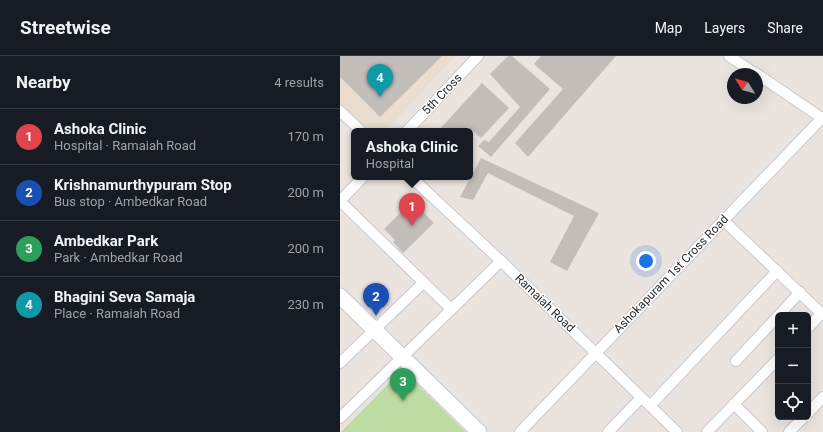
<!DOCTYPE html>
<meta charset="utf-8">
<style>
body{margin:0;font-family:Roboto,sans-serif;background:#20242c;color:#f1f3f6}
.controls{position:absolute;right:12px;bottom:12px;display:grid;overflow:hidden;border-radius:6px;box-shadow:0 4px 16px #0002}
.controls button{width:36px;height:36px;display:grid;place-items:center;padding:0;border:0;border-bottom:1px solid #363941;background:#171b24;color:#f1f3f6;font:20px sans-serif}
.compass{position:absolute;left:387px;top:12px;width:36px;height:36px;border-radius:50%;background:#171b24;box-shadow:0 4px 16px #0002;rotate:307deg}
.you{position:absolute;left:306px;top:205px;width:14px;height:14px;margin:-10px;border:3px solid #fff;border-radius:50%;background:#1a73e8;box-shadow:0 0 0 6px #1a73e833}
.badge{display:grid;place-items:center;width:26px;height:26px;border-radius:50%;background:#0f766e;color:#fff;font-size:13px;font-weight:700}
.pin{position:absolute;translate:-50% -33px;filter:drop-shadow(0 1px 2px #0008)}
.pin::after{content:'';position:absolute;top:21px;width:14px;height:12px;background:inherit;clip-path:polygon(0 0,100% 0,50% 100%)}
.popup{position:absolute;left:11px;top:72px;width:122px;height:52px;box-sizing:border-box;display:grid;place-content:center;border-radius:6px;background:#171b24;filter:drop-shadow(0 1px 3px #0005);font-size:13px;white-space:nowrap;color:#9ea1a6}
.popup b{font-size:15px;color:#f1f3f6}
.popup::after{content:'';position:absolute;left:50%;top:100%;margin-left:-8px;border:8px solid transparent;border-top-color:#171b24}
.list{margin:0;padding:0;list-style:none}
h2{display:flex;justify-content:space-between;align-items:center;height:52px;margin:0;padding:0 16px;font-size:17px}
h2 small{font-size:13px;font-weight:400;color:#9ea1a6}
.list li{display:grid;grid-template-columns:26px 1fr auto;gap:12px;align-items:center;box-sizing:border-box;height:56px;padding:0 16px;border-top:1px solid #363941}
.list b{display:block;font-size:15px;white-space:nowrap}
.list p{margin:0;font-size:13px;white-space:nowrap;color:#9ea1a6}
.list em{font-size:13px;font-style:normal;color:#9ea1a6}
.icon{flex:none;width:22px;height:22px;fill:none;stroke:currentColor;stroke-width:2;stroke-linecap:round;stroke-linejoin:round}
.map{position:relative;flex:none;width:483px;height:376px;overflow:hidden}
header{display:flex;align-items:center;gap:24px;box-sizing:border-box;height:56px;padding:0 20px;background:#171b24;border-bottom:1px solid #363941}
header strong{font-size:19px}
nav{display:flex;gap:22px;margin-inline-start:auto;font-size:14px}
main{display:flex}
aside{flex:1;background:#171b24}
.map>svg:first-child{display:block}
</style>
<header>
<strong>Streetwise</strong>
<nav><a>Map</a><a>Layers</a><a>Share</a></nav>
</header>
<main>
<aside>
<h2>Nearby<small>4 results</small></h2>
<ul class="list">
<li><span class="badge" style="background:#e0444e">1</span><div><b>Ashoka Clinic</b><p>Hospital · Ramaiah Road</p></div><em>170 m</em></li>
<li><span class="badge" style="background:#1a4fb4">2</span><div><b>Krishnamurthypuram Stop</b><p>Bus stop · Ambedkar Road</p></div><em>200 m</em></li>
<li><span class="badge" style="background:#2e9e5b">3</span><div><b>Ambedkar Park</b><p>Park · Ambedkar Road</p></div><em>200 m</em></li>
<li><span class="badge" style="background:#0f9aa8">4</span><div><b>Bhagini Seva Samaja</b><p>Place · Ramaiah Road</p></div><em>230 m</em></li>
</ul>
</aside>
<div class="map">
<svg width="483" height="376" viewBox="0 0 483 376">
<rect width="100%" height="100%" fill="#ebe3de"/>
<!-- education -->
<polygon fill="#eaddcf" points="0,0 115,0 45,75 27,75 0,48"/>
<!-- green -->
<polygon fill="#bedba1" points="62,314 126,376 1,376"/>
<!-- building -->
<g fill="#c3bdba">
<polygon points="0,0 102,0 40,61 0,21"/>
<polygon points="168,0 172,0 210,33 151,101 138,90 144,84 149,86 180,51 150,18"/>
<polygon points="201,0 276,0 188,101 175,87 223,33 194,8"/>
<polygon points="142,27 169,52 141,82 128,71 125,75 98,75"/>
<polygon points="141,102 259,157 227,215 210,206 234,160 148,117 133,144 120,141"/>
<polygon points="72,145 94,167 63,197 53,186 55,184 44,173"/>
</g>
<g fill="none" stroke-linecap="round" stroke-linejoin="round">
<!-- street casing -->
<g stroke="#c5cad2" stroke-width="12">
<g id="street">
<polyline points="389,0 416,18"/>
<polyline points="417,18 482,62"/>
<polyline points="0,55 21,75"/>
<polyline points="67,75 138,0"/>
<polyline points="71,121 161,205 337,376"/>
<polyline points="0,145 111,253"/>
<polyline points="0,145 23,121"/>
<polyline points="383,164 483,259"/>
<polyline points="439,259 460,236"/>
<polyline points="468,272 482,257"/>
<polyline points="396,305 438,260"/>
<polyline points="0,307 83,227"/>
<polyline points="394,348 422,376"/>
<polyline points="310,350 437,215"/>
<polyline points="468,357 483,341"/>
<polyline points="0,362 161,205"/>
<polyline points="180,376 483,61"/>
<polyline points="268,376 301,342"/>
<polyline points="367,376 438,303"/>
<polyline points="449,376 464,361"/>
</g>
</g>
<!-- secondary casing -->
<g stroke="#c5cad2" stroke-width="17">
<polyline id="secondary" points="0,240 139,376"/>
</g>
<!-- street -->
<use href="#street" stroke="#fff" stroke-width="10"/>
<!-- secondary -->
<use href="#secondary" stroke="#fff" stroke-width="15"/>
</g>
<g text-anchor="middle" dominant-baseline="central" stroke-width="3" stroke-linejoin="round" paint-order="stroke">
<!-- street labels -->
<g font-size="12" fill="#2a2a2a" stroke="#fff">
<text transform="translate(102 38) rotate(-46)">5th Cross</text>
<text transform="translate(331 218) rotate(-46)">Ashokapuram 1st Cross Road</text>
<text transform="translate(205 247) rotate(44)">Ramaiah Road</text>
</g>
</g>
</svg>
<div class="controls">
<button>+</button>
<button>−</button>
<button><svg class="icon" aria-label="locate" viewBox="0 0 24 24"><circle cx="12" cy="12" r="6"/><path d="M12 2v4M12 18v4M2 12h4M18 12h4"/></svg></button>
</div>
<svg class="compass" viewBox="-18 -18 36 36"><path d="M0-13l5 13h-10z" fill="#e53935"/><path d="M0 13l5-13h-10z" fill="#9ea1a6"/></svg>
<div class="you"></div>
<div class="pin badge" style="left:72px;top:170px;background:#e0444e">1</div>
<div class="popup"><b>Ashoka Clinic</b>Hospital</div>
<div class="pin badge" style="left:36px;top:260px;background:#1a4fb4">2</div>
<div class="pin badge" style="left:63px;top:345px;background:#2e9e5b">3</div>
<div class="pin badge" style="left:40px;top:41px;background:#0f9aa8">4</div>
</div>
</main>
